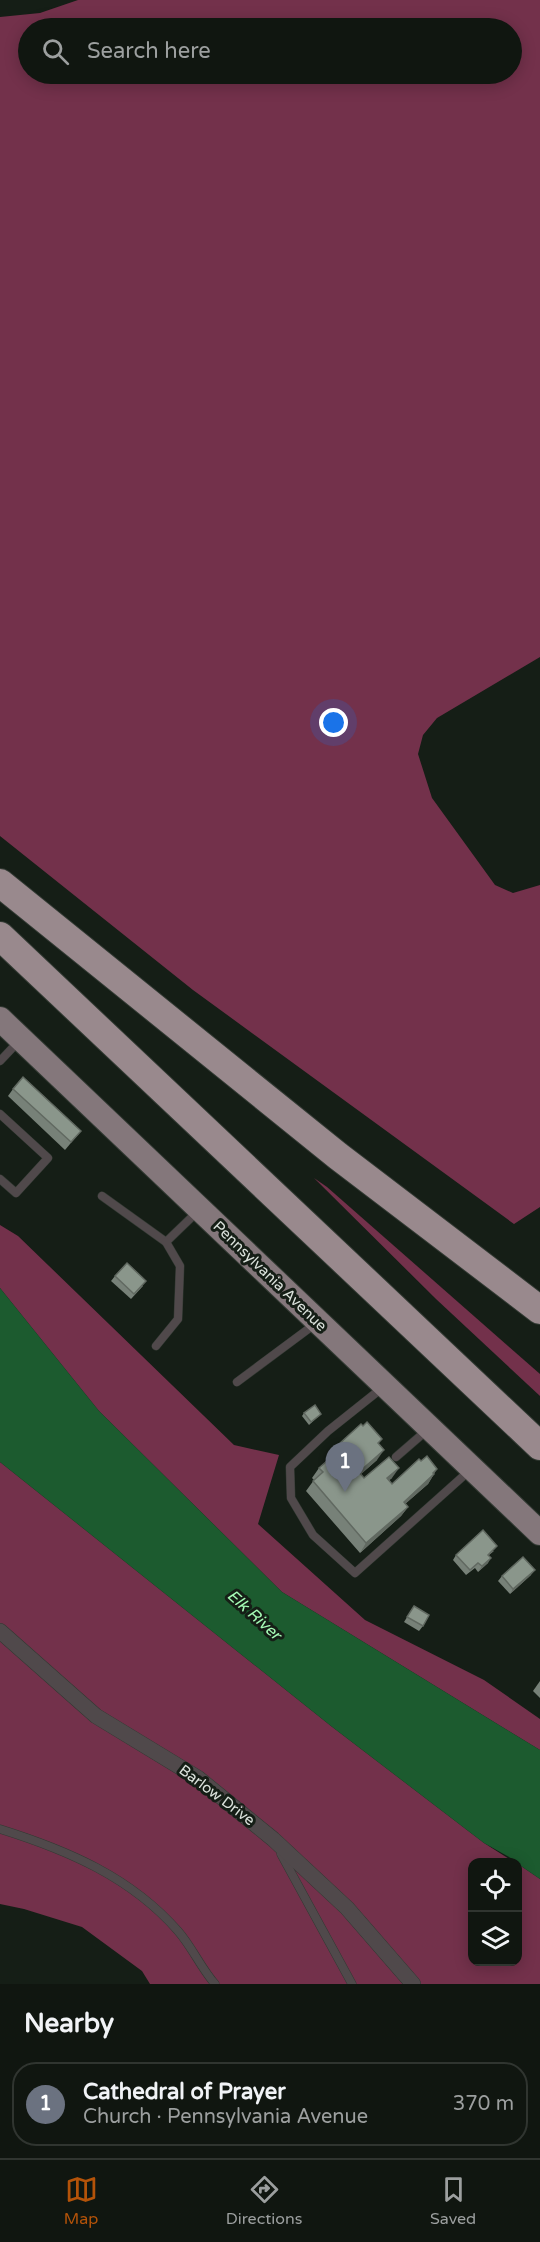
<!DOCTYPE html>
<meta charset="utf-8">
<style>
body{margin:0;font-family:"Varela Round",sans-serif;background:#1e231e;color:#f1f3f6}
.controls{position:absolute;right:18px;bottom:18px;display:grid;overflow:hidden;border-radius:12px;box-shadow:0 3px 15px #0003}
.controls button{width:54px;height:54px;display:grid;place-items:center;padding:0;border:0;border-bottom:2px solid #303530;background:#101610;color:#f1f3f6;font:30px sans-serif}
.you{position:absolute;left:334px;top:723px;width:21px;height:21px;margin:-15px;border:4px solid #fff;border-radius:50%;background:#1a73e8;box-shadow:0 0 0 9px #1a73e833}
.badge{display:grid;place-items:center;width:39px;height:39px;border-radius:50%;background:#b45309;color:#fff;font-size:20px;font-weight:700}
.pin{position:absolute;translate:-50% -50px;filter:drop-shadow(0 2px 3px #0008)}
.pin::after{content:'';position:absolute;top:32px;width:21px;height:18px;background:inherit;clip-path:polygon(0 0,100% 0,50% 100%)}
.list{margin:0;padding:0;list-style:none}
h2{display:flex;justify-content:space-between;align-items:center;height:78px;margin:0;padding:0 24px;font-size:26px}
h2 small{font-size:20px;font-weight:400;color:#9c9f9f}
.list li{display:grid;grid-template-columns:39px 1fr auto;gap:18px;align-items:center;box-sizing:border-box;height:84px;margin:0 12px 12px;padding:0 12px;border:2px solid #303530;border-radius:24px}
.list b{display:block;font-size:22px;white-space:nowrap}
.list p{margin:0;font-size:20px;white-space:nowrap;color:#9c9f9f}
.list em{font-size:20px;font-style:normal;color:#9c9f9f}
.icon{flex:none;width:33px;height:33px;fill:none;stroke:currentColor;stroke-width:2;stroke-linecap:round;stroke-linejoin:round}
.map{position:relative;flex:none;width:540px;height:1984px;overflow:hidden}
.search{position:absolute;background:#101610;box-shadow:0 3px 15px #0003;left:18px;right:18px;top:18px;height:66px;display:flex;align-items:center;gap:15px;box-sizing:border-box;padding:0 21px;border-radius:33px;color:#9c9f9f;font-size:22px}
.sheet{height:174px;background:#101610}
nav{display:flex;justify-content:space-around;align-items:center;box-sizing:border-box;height:84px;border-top:2px solid #303530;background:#101610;font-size:16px;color:#9c9f9f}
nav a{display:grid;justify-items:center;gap:3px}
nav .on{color:#b45309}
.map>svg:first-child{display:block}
</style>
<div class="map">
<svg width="540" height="1984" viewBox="0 0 540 1984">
<rect width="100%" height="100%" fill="#151e16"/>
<!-- forest -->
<g fill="#73314b" fill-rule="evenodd">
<path d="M78,0H540V657L437,718L423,735L418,754L432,798L495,885L513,893L540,885V1207L514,1224L193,990L0,836V17L40,13ZM512,28V74H28V28Z"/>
<polygon points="314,1178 327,1187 540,1374 540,1396 436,1299"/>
<polygon points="0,1225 18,1236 234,1445 279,1455 258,1524 365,1620 484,1680 540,1719 540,1750 282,1592 99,1411 0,1288"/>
<polygon points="0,1462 331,1726 484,1843 514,1862 472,1862 472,1962 518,1962 518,1864 540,1879 540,1984 150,1984 142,1971 82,1927 24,1909 0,1904"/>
</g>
<!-- water -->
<polygon fill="#1c5b2f" points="0,1288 99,1411 282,1592 540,1750 540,1879 518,1864 518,1862 484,1843 331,1726 0,1462"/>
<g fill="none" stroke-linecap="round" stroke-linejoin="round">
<!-- service casing -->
<g stroke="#313932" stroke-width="9">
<g id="service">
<polyline points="0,1061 18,1042"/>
<polyline points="0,1114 48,1158 16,1193 0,1179"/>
<polyline points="102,1196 166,1242 197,1212"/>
<polyline points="156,1346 178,1319 180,1266 166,1242"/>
<polyline points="237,1382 315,1324"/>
<polyline points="382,1388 328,1431 290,1467 291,1498 313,1535 355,1573 469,1471"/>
<polyline points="396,1457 426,1431"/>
<path d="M0,1829C67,1850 131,1877 178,1931C192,1947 201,1968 215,1984"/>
<polyline points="281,1854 352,1984"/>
</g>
</g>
<!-- minor casing -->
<g stroke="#313932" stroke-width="16">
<polyline id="minor" points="0,1631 96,1716 198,1778 273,1839 347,1908 413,1984"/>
</g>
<!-- primary casing -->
<g stroke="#313932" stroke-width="26">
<polyline id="primary" points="0,1019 540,1533"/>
</g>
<!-- motorway casing -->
<g stroke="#313932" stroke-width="30">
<g id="motorway">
<polyline points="0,883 338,1156 540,1310"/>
<polyline points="0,936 540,1446"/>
</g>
</g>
<!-- service -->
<use href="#service" stroke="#50494b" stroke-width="8"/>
<!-- minor -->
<use href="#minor" stroke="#50494b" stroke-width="15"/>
<!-- primary -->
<use href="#primary" stroke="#84777b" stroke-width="24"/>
<!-- motorway -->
<use href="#motorway" stroke="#99898d" stroke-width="28"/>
</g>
<!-- wall -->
<g fill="#778178">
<polygon points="13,1089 81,1131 65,1150 8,1096"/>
<polygon points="115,1276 143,1286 131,1299 111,1281"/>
<polygon points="304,1413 321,1414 309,1425 302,1416"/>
<polygon points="382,1439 378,1444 377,1460 361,1474 364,1478 392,1478 389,1480 392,1484 434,1474 428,1484 405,1504 408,1507 401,1516 360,1553 306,1491 314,1480 312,1478 319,1468 333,1455 332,1453 339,1444"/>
<polygon points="494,1551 489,1555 488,1563 478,1572 475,1568 466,1575 453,1560 456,1555"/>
<polygon points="531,1575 510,1594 498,1581 502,1576"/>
<polygon points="414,1606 423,1626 419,1631 404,1622"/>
<polygon points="540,1681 540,1698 533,1691"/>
</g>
<!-- shaded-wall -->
<g fill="#616961">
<polygon points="384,1450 377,1460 352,1482 359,1472"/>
<polygon points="399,1468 392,1478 380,1488 387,1478"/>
<polygon points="437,1469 428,1484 397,1511 404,1502"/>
<polygon points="408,1507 401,1516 360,1553 366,1543"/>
<polygon points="491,1558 488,1563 478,1572 482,1566"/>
<polygon points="535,1570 531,1575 510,1594 513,1589"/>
</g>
<!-- building -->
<g fill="#8a968b" stroke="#616961" stroke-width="1.5">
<polygon points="23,1077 81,1131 71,1142 13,1089"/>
<polygon points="127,1263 146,1281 134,1294 115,1276"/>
<polygon points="315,1405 321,1414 311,1422 304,1413"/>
<polygon points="367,1422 382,1439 378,1443 384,1450 359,1472 364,1478 389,1457 399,1468 387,1478 392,1484 419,1459 421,1461 427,1456 437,1469 433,1473 434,1474 404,1502 408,1507 366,1543 313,1481 323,1472 319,1468 335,1454 339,1458 345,1453 349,1458 350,1456 339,1444 361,1424 363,1426"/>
<polygon points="483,1530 497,1546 488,1555 491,1558 482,1566 478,1563 470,1570 456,1555"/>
<polygon points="523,1557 535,1570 513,1589 502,1576"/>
<polygon points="414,1606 429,1615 423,1626 407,1617"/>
</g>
<g text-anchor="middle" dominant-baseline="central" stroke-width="6" stroke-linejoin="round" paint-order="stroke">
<!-- street labels -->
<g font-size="15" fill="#dbe2dc" stroke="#151e16">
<text transform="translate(270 1276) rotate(44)">Pennsylvania Avenue</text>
<text transform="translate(217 1795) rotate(37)">Barlow Drive</text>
</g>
<!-- water labels -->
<g font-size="16" font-style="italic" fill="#a5fcb6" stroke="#151e16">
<text transform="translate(254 1615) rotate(42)">Elk River</text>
</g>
</g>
</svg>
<div class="controls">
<button><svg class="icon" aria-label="locate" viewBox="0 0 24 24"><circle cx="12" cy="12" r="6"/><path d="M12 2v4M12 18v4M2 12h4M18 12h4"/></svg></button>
<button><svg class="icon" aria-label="layers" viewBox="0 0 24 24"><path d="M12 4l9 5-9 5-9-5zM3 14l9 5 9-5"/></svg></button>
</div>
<div class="you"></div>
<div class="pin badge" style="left:345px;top:1492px;background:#6b7280">1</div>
<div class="search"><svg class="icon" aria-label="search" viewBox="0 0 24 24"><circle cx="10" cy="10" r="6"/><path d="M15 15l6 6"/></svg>Search here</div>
</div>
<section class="sheet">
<h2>Nearby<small></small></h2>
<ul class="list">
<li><span class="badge" style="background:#6b7280">1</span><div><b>Cathedral of Prayer</b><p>Church · Pennsylvania Avenue</p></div><em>370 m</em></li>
</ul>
</section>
<nav>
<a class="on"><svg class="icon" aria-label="map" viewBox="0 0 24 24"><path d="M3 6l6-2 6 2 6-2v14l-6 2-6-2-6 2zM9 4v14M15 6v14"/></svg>Map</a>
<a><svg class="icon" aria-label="directions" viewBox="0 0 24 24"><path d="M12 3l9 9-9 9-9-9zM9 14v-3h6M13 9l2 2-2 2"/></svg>Directions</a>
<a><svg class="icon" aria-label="saved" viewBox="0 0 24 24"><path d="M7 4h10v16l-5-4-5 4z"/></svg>Saved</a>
</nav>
